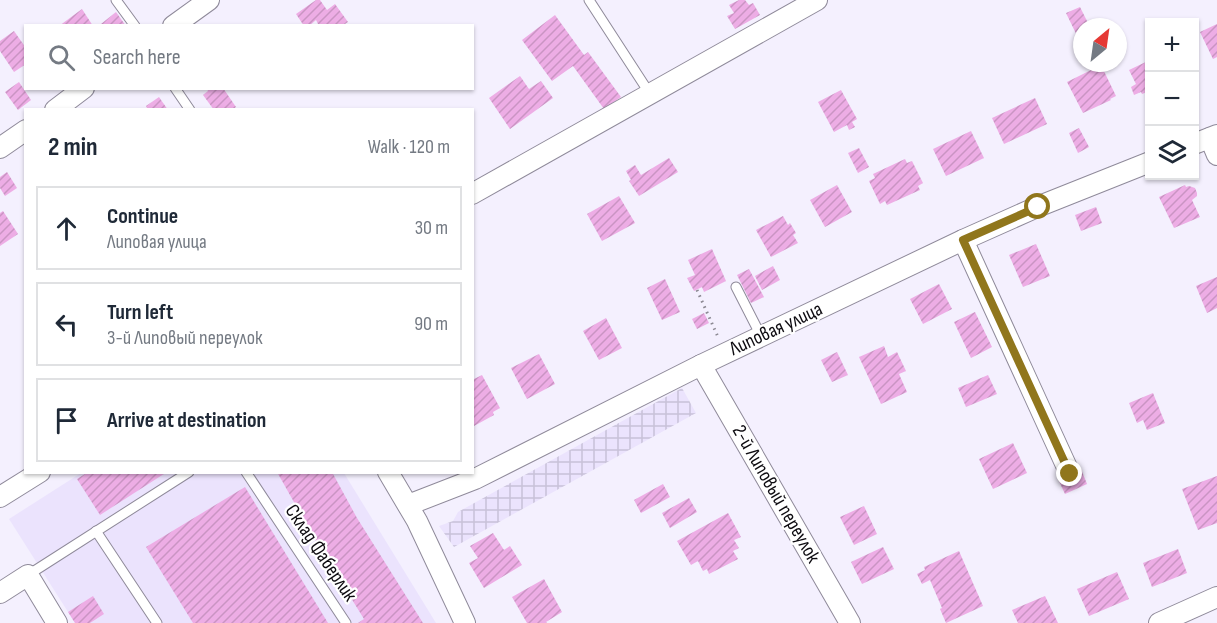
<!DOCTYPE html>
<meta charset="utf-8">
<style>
body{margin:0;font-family:"Sofia Sans Condensed",sans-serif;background:#f2f2f3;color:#1f2937}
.controls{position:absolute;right:18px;top:18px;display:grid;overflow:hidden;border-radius:0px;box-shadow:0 2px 4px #0004}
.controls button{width:54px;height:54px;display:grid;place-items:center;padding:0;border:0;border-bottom:2px solid #e0e1e3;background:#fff;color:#1f2937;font:30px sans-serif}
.compass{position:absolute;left:1073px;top:18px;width:54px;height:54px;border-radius:50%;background:#fff;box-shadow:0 2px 4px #0004;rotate:29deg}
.stop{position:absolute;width:18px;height:18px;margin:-14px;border:4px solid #90761c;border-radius:50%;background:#fff}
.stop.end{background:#90761c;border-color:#fff;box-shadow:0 2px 6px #0008}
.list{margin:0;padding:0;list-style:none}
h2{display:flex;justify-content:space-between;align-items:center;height:78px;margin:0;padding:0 24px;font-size:26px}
h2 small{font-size:20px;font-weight:400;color:#747a83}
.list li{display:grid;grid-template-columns:39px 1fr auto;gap:18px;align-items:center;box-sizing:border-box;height:84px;margin:0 12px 12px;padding:0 12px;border:2px solid #e0e1e3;border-radius:0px}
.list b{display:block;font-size:22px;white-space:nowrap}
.list p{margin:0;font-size:20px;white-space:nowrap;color:#747a83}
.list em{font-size:20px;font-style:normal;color:#747a83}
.icon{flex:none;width:33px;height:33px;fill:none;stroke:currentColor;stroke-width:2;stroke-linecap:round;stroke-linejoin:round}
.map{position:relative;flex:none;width:1217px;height:623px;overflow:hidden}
.search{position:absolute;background:#fff;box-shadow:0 2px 4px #0004;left:24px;top:24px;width:450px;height:66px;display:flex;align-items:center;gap:15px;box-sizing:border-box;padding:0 21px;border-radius:0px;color:#747a83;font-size:22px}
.panel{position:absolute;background:#fff;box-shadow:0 2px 4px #0004;left:24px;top:108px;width:450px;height:366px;border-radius:0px}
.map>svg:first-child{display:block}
</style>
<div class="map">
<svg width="1217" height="623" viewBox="0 0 1217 623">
<defs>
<pattern id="industrial-grid" width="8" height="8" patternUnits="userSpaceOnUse" patternTransform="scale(1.5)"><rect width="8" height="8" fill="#ebe3fd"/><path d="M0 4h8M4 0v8" fill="none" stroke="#c8c1d8"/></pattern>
<pattern id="building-hatch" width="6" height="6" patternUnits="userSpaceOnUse" patternTransform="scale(1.5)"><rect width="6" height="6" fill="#edade5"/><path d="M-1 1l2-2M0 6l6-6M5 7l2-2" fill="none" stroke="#ca94c3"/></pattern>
</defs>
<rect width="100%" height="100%" fill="#f4f0fe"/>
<!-- built -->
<polygon fill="#ebe3fd" points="81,473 344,473 436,623 75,623 9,519"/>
<!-- industrial -->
<polygon fill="url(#industrial-grid)" points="682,388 696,413 454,547 439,526 453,521 458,512"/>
<!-- building -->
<g fill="url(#building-hatch)">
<polygon points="316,0 320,0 327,10 335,4 348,22 342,26 319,26 316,20 309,26 304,26 296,14"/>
<polygon points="739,0 745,0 749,5 753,3 760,15 735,29 727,16 734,13 729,5"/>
<polygon points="1080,7 1090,27 1082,27 1082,46 1066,13"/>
<polygon points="82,9 93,26 59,26"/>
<polygon points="116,12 126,26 102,26 101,24"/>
<polygon points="555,15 584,55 588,52 621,97 604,109 573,66 552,81 522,40"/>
<polygon points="1217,24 1217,57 1213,59 1200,32"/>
<polygon points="14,31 26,48 26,64 14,72 0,51 0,41"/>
<polygon points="1150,60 1150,91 1142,94 1141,92 1134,95 1131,87 1136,84 1129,70"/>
<polygon points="1102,67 1116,96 1110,99 1111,100 1083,113 1067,82 1095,68 1096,70"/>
<polygon points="520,76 529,89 541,81 553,98 510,129 489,98"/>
<polygon points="19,82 31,100 18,110 5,92"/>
<polygon points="207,88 223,88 236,107 232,110 214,110 203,95 208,91"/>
<polygon points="841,90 857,119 852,122 855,127 849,130 847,125 834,132 818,102"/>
<polygon points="159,97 168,110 148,110 146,106"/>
<polygon points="1035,98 1047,124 1004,144 992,118"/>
<polygon points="1079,128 1089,147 1078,153 1069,133"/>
<polygon points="971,131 984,158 946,176 933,149"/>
<polygon points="859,148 869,167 858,173 848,153"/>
<polygon points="669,158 678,172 639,196 629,181 631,180 626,171 635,165 641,175"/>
<polygon points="905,159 907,163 912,161 923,183 918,186 920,190 887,205 885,201 880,204 869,181 875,178 873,174"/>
<polygon points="7,172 17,188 5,196 0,188 0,177"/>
<polygon points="837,185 852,212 825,227 810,200"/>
<polygon points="1185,185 1186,187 1189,186 1195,188 1197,193 1197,196 1192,200 1200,217 1174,228 1159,197"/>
<polygon points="619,196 635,223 602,241 587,214"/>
<polygon points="1096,207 1102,223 1081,231 1075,215"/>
<polygon points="3,211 18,234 0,246 0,213"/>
<polygon points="783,216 788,225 790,223 796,233 793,235 798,243 771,257 756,230"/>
<polygon points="1036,244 1050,276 1023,287 1009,255"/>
<polygon points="712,249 726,281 704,292 702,287 694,291 687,278 695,275 688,260"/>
<polygon points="773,266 780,280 762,290 755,276"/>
<polygon points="749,269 764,297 751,303 737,275"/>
<polygon points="1217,277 1217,308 1207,313 1196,286"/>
<polygon points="665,279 680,312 662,320 647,288"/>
<polygon points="939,284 952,309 923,324 910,299"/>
<polygon points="975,312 992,347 971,358 954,322"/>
<polygon points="704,313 709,323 697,329 692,319"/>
<polygon points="606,318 622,348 599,360 583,331"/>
<polygon points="884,346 888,357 897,352 906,371 899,374 907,392 881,404 859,357"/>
<polygon points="837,352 848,375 832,382 821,360"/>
<polygon points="539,354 555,384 527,399 511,368"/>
<polygon points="482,375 500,408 493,412 494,415 474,426 472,423 472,380"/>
<polygon points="988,375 997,394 966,407 958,388"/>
<polygon points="1153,393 1165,423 1147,430 1143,420 1137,423 1129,403"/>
<polygon points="1013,443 1027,473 993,489 979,459"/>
<polygon points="1081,469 1087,484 1065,494 1058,479"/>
<polygon points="88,472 167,472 100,515 77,479"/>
<polygon points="277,472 332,472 357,518 423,623 358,623 364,619 317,543"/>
<polygon points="1217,476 1217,523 1198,530 1182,489"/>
<polygon points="663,484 670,497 641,513 634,500"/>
<polygon points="245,487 328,623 193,623 146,547"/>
<polygon points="689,498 697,512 670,528 662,513"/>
<polygon points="864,506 877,534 854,545 840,517"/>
<polygon points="728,513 741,537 734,540 739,548 733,551 738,559 709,574 707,569 703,571 698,561 691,565 677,541"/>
<polygon points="493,533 504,550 510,546 522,565 484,588 469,563 478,558 470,546"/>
<polygon points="883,547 894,569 862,584 851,562"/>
<polygon points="1178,549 1187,573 1152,587 1143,563"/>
<polygon points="959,551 983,606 946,623 940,609 942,608 930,580 922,584 917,574 925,570 924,567"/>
<polygon points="1117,572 1129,599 1089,616 1077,589"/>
<polygon points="544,579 562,612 546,622 547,623 527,623 512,597"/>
<polygon points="93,596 104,614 90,623 75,623 68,612"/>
<polygon points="1045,596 1058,623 1018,623 1012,610"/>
</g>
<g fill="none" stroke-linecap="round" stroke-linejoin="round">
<!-- lane casing -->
<g stroke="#8f8a9a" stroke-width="11">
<g id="lane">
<polyline points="116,0 135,26"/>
<polyline points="589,0 650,94"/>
<polyline points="175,88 190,110"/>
<polyline points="736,287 761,336"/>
<polyline points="246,472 346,623"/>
<polyline points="96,531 157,623"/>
<polyline points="28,575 189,472"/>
</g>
</g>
<!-- street casing -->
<g stroke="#8f8a9a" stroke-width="22">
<g id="street">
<polyline points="173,26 209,0"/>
<polyline points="55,110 84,88"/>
<polyline points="1210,138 1217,155"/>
<polyline points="1194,144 1217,135"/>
<polyline points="0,148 26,130"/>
<polyline points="472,194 817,0"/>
<polyline points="963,240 1070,474"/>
<polyline points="701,365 850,623"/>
<polyline points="388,472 417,521 465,623"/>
<polyline points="0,497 40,472"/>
<polyline points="408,505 475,479 701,365 963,240 1037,207 1150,162"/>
<polyline points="0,593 28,575 57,623"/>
<polyline points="1159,623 1217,597"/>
</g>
</g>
<!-- path -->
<polyline stroke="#8c8993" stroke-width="3" stroke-dasharray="1.5 4.5" stroke-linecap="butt" points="697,290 718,337"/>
<!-- lane -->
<use href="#lane" stroke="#fff" stroke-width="9"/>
<!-- street -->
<use href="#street" stroke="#fff" stroke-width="20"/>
</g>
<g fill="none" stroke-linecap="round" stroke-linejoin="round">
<!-- route -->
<polyline stroke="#90761c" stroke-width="8" points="1038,207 963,240 1070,474"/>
</g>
<g text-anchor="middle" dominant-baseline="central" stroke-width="4.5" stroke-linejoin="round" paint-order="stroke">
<!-- street labels -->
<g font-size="20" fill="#0d0b10" stroke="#fff">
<text transform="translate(776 329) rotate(-25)">Липовая улица</text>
<text transform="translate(776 494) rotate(60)">2-й Липовый переулок</text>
<text transform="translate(321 553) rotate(56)">Склад Фаберлик</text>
</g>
</g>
</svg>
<div class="controls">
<button>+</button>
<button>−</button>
<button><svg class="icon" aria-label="layers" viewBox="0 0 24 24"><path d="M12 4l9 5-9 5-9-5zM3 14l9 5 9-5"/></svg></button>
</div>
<svg class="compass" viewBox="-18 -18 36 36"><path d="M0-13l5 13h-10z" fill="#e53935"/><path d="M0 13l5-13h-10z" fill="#747a83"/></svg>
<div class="stop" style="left:1038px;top:207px"></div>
<div class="stop end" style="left:1070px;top:474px"></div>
<div class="search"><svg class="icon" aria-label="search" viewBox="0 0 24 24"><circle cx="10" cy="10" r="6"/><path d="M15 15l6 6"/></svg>Search here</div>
<section class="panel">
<h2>2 min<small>Walk · 120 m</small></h2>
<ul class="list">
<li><svg class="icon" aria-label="ahead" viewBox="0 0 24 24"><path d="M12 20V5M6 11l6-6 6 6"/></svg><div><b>Continue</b><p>Липовая улица</p></div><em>30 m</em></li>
<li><svg class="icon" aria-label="left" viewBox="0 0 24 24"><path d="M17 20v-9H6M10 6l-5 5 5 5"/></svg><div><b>Turn left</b><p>3-й Липовый переулок</p></div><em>90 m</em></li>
<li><svg class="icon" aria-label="arrive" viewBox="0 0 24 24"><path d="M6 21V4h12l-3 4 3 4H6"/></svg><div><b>Arrive at destination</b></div></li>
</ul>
</section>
</div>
